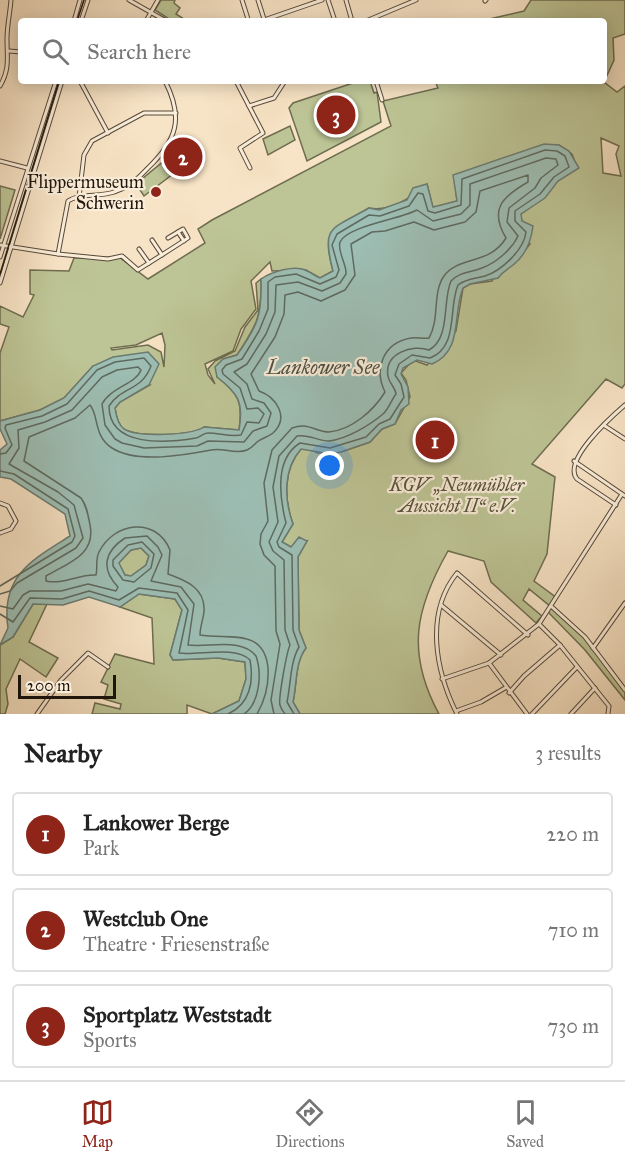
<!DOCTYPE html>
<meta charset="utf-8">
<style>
body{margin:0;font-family:"IM FELL Great Primer",serif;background:#f2f2f2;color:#222}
.scale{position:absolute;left:18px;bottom:15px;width:98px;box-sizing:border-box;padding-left:6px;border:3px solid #20160c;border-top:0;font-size:16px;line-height:21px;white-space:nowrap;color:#20160c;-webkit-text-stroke:4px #faedd9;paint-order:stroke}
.you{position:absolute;left:330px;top:466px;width:21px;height:21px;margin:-15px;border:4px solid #fff;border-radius:50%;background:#1a73e8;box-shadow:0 0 0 9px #1a73e833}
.badge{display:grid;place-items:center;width:39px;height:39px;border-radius:50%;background:#8f2418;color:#fff;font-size:20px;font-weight:700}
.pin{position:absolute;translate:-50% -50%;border:3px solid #fff;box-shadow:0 2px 6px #0006}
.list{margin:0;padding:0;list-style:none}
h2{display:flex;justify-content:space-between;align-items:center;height:78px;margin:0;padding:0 24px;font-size:26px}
h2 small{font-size:20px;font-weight:400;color:#767676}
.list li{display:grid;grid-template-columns:39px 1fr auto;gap:18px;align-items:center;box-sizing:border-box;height:84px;margin:0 12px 12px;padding:0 12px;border:2px solid #e0e0e0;border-radius:6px}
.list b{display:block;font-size:22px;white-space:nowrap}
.list p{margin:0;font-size:20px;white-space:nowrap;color:#767676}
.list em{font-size:20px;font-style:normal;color:#767676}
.icon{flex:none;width:33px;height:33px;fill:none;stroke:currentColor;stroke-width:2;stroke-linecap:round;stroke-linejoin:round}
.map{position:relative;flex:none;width:625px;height:714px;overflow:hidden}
.search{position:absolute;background:#fff;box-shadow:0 3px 15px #0003;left:18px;right:18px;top:18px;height:66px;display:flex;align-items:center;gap:15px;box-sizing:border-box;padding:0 21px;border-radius:6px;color:#767676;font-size:22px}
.sheet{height:366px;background:#fff}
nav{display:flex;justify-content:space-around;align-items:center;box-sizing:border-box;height:84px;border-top:2px solid #e0e0e0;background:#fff;font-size:16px;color:#767676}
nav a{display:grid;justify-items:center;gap:3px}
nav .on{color:#8f2418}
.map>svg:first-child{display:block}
</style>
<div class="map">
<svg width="625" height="714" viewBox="0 0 625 714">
<rect width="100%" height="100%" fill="#f7e3c5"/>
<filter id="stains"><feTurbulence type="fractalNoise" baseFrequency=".00333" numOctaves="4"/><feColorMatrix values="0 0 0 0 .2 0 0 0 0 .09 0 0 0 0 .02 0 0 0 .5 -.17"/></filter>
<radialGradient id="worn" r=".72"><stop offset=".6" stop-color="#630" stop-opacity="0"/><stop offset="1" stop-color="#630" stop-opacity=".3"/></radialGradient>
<!-- green -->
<g fill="#bdc495" stroke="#6e6d50" stroke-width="1.5" fill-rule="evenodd">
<polygon points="161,0 175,0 174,3 180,8 176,14 187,21 172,21 155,10"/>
<path d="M531,0H625V34L613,38L614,60L604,82L617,92L625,86V384L622,388L606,379L532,464L555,477L547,554L534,581L557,598L552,607L585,637L625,691V700L585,650L548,612L551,607L529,589L523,600L542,616L536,623L491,582L484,561L448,551C415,609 406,653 439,714H300L293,702C297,684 295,662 306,648L299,630L298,557L307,541L291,547L282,542L293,524C284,499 283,470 301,449H310L318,453L341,452L370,442L382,429L395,424L410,397L406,380L401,373L413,360L427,365L456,331L463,288L470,284L492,281L494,277L498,278L503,270L514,264L530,244L520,215L549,192L550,188L576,165L572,154L559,145L454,175L457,201L433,208L427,184C410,198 391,212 369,208C333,229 321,227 333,271L320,278L306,270L272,271L270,262L251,281L256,309L241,329L233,351L205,364L208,375L215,384L208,369L215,361L235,351L245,327L258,310L256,283L261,279C262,316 257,325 237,355L223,359L217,377C239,394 243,402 239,430L204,427C192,435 138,438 124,429C118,425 116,415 115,408L120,402L150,385L93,366L64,398L40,410L0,421V353L9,327L0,324V306L23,317L34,295L30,294V270L69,271L74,258L119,257L148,279L205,243L198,229L212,220L391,126L383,101L438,88L435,81H604V21H481L524,11ZM601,138L619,146L616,154L621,176L603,173ZM162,333L165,345L164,367L161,352L148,345L112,350L111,348L136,345Z"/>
<polygon points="359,81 370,81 374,93 377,92 381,122 307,161 289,108 293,103"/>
<polygon points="290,126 295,140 268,155 263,139"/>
<polygon points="165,160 177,171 144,196 136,184"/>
<polygon points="0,186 15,190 0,239"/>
<polygon points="141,548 149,556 146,565 131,576 125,575 118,563 131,550"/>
<polygon points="139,594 175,599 182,610 170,655 173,660 218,658 245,662 246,679 239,701 212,714 187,705 187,714 92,714 95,703 120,709 121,704 104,699 108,685 101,682 115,654 154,664 152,618 120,607"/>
<polygon points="33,604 47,604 29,642 58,658 46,677 20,659 6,689 8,704 5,714 0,714 0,645 13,637"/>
</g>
<!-- water -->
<path fill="#9dbeb4" stroke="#6b7b71" stroke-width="1.5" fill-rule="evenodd" d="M544,144L559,145L569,151L579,168L558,181L545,198L521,214L522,221L533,226C531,242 526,255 513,265C507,270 503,271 498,278L470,284L463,288C452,314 464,350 432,364L417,360L403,368L401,374L408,387L409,404L401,410L395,424L382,429L370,442L341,452L330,454L301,449C283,469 284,499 293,524L282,542L291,547L299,537L307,541L298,557L299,630L306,648C295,662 297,684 293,702L300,714H212L239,701L246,679L245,662L218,658L173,660L170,655L182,610L175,599L139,594L120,607L89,597L63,605L33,604L13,637L0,645L8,628C0,575 34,559 70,536L65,514L11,479L0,477V450L7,444L0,429V421L40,410L64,398L93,366L113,357L148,352L159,364L149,385L120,402L115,408C116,415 118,425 124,429C137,438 192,435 204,427L239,430C244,402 238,393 217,377L215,367L223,359L237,355C258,325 262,316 261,279C271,272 295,264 307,271C312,273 315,276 320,278L333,271C321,225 331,230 369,208L379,210L407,200L413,188L427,184L433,207L457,201L453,175ZM141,548L149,556L146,565L131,576L125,575L119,563L131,550Z"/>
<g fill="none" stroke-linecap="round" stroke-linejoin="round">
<!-- shore -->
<g stroke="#5e6a60" stroke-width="1.5">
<path d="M0,454L6,453L12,445L5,428L6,425L42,416L67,404L97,370L115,362L144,358L151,366C141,392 122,386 109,406C109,448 167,443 196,438C201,437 203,433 208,433C219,433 230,437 241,435L247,422L259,423L264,414L258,408L247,409L240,388L223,374L222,370L226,365L242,359L259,331L268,309V282L275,277L296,274L320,284L336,277L339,270L332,245L337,234L369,215L380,216L409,206L418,193L423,194L428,211L435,213L461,205L462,179L545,150L557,151L565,156L569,167L554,177L540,194L515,211V221L526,232C524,250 501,271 485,276C474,279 467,278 458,285C448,308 459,347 430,358L412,355L399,364L395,375L401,384L404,397L390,419L379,424L366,437L330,448L300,443C274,459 280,499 286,523L277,542L279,547L292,555L293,630L299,647C290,662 291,684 287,702L294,714"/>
<polyline points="0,471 14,474 68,509 75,536 72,542 0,586"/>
<polygon points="142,542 154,554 151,568 134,582 123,580 113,566 113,560 128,545"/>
<path d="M0,594L10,591L17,583L76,548L83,538L74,505L58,492L9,464L19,448L18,430L45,422L72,410L102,377L117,370L138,367L141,370C136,384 111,387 102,404L105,425L115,439L122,443L144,448L197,446L208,441L244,442L253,431L267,426L271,413L264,403L252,399L247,384L234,372L247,364L266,334L275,312L276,285L298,282L322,291L340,283L346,274C347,265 337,251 340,242C347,226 401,219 417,210L433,221L461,214L470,205V184L546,158L556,159L558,165L541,178L535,188L509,208L507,222L518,236C512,249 496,263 482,268C470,273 461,271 451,281C442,301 451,338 429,350C413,344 384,353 388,376C389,383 395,387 396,394C392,399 388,410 383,414C370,425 347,439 329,441C318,441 309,434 297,436L279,456L273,487L278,522L269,542L273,551L284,560L285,630L290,645C287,651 278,699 280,705C281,709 283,711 285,714"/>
<path d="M0,606L13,609L23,595L30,591H61L88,584L116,591L118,587C100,568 105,551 125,538L147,536L158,547L162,555L151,581L181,587L194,604L188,645C208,648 241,637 256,656C262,673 260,703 244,714"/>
<path d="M0,614L13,622L30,598L62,599L89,591L119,600L139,588L177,593L188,610L179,653C197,656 236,645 250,660C254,682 250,704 228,714"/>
<path d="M257,714C265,700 269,684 268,668C264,627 228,640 200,635C200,627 203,620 204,612C206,588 185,580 168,574L170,550C156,516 114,522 99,552C95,560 98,568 96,575C79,574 63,585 46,581V576C68,563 96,555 90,525C88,515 87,506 81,498L24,461L29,437L75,418L90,405C99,415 93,436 112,448C137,464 185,455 211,450C223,447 235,455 247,450C252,448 254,445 257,442C262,438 268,437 273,433C290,417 276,397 259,391L251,374L275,337L284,314L285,295L298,292L321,301L345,290L355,275L351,244L372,232L385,231L414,222L434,230L465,222L476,212L480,191L528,175V182C502,197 489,209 506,238C490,265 458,256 444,276C432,293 440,319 429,338C423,339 417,337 411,338C382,343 374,370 385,392C374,410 352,430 329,432C315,432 310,422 292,428L272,450L264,483L268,521L261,534L260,544L264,555L275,566L276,631L280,644L271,700L274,714"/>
</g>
<!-- minor casing -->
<g stroke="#56493a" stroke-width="5">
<g id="minor">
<polyline points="129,0 166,21"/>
<polyline points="242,0 248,19"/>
<polyline points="258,0 264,19"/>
<polyline points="328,0 335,21"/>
<polyline points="346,0 352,21"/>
<polyline points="485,1 486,0"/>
<polyline points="264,20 322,0"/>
<polyline points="74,21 80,0"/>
<polyline points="81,21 88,0"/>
<polyline points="146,21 158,0"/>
<polyline points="366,21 416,0"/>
<polyline points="9,51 21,52"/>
<polyline points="80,81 108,133"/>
<polyline points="236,81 263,133 240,148 250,168"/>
<polyline points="376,81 382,100"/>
<path d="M0,86C10,69 7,58 7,39C7,26 10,13 11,0"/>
<polyline points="249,106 274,98 285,81"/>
<polyline points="0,161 27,168"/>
<polyline points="79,197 84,155 92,141 144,113 176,113"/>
<polyline points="168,238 178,232"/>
<polyline points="152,240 162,255"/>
<path d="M0,245L58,254L68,201C80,193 100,197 114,192C128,188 138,179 148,168C177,140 184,118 165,81"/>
<polyline points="139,249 149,263"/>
<path d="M58,254L108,259L122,256L138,270L141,268C157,258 173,248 188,238L183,229L178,232L184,241"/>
<polyline points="0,257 56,81"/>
<polyline points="0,283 62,81"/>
<polyline points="605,426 625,439"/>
<polyline points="574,461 625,496"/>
<polyline points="0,503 8,506 16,521 11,529 0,533"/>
<path d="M616,505L577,479C562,461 610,418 625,405"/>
<polyline points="441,605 501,655"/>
<polyline points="552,607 585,637 625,690"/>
<polyline points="539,624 560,645 609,706 608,714"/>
<polyline points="593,648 625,603"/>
<polyline points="489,663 527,714"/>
<polyline points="442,679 489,663 539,624 622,494"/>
<polyline points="509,693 524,676 560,645"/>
<polyline points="456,711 481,702 505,688"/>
<polyline points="37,714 61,680 88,653 108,667"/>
<path d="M457,714C436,672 424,614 457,573L528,635"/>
<polyline points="532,714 577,667"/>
<polyline points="571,714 595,688"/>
</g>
</g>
<!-- minor -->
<use href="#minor" stroke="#faedd9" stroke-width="3"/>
<!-- tram -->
<g stroke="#20160c" stroke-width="1.5">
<polyline points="77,21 84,0"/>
<polyline points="0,274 59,81"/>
</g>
</g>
<!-- markers -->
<circle fill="#8f2418" stroke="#faedd9" stroke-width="2" cx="156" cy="192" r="6"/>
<g text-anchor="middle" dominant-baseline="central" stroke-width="4.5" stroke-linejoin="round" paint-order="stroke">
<!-- poi labels -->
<g font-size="18" fill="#20160c" stroke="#faedd9" text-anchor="end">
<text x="144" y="182">Flippermuseum<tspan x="144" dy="21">Schwerin</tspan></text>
</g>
<!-- park labels -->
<g font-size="18" font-style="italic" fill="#57533c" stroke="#faedd9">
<text x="457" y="485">KGV „Neumühler<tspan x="457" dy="21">Aussicht II“ e.V.</tspan></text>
</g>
<!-- water labels -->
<g font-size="20" font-style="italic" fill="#4c5147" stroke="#faedd9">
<text x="323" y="367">Lankower See</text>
</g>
</g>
<rect width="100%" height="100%" filter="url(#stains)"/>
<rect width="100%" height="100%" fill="url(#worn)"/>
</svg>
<div class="scale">200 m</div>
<div class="you"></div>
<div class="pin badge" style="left:435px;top:440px">1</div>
<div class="pin badge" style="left:183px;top:157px">2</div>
<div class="pin badge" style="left:336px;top:115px">3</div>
<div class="search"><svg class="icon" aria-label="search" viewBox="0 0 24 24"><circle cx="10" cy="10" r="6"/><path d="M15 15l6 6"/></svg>Search here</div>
</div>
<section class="sheet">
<h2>Nearby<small>3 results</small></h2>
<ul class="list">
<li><span class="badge">1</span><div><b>Lankower Berge</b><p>Park</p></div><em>220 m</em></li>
<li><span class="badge">2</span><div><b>Westclub One</b><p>Theatre · Friesenstraße</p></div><em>710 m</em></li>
<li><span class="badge">3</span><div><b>Sportplatz Weststadt</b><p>Sports</p></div><em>730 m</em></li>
</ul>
</section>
<nav>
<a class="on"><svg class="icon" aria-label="map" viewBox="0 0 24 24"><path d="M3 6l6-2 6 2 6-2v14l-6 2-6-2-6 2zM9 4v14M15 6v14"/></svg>Map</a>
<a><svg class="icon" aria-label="directions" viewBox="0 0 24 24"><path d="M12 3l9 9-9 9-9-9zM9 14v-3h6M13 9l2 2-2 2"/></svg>Directions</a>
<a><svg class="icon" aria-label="saved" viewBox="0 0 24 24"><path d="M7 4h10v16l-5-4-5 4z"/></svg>Saved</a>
</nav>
